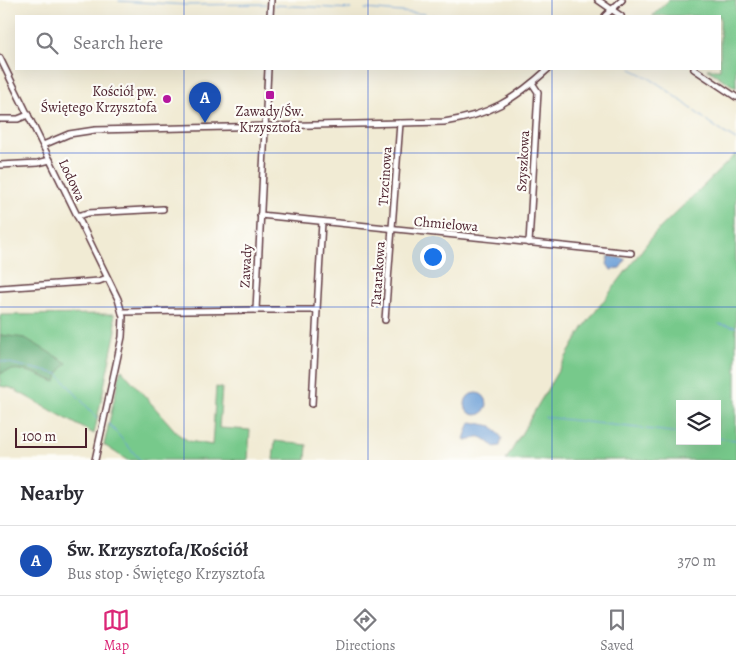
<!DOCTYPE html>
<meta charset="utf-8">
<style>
body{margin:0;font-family:Alegreya,serif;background:#f7f7f7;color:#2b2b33}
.controls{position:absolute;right:15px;bottom:15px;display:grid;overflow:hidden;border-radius:0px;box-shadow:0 5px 20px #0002}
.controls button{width:45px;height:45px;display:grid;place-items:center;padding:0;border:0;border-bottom:1px solid #e1e1e2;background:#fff;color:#2b2b33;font:25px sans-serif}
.scale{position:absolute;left:15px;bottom:12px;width:72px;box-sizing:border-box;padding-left:5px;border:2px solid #4a1f2b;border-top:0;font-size:14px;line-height:18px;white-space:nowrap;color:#4a1f2b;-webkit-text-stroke:4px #fdfcf7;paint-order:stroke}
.you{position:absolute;left:432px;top:256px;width:18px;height:18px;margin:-12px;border:4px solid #fff;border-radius:50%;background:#1a73e8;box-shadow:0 0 0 8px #1a73e833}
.badge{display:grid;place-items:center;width:32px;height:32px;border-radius:50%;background:#db2777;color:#fff;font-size:16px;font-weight:700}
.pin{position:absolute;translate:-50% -41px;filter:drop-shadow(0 1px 2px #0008)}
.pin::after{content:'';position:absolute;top:26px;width:18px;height:15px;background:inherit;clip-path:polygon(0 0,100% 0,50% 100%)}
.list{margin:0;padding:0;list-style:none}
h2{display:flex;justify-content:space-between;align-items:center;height:65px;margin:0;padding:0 20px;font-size:21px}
h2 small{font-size:16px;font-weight:400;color:#7c7c81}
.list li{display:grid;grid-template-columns:32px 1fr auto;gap:15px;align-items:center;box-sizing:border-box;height:70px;padding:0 20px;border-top:1px solid #e1e1e2}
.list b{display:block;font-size:19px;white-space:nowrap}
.list p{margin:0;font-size:16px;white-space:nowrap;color:#7c7c81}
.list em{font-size:16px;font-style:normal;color:#7c7c81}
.icon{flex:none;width:28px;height:28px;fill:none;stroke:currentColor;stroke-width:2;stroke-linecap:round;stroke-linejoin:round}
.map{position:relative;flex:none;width:736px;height:460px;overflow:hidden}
.search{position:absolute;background:#fff;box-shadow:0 5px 20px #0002;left:15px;right:15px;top:15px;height:55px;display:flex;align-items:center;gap:12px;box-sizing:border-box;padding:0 18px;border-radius:0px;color:#7c7c81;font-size:19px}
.sheet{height:135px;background:#fff}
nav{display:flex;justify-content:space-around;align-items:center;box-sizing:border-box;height:70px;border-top:1px solid #e1e1e2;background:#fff;font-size:14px;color:#7c7c81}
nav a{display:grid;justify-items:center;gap:2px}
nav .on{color:#db2777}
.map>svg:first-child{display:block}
</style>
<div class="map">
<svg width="736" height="460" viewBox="0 0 736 460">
<rect width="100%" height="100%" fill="#fdfcf7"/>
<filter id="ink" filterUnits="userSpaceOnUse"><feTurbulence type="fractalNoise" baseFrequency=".02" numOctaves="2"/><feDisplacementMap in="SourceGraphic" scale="10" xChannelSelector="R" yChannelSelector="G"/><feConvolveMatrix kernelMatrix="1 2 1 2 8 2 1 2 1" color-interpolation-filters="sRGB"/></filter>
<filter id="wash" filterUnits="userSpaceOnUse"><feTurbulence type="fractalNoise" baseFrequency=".0096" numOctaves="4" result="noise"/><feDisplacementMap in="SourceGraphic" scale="20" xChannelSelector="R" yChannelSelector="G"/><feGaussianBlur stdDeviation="1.12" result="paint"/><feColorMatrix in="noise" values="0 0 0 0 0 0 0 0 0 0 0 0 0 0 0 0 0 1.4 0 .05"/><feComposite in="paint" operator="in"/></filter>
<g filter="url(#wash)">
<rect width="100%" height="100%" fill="#f1ebd4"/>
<!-- green -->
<g fill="#77c98b" stroke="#60745b" fill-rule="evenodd">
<polygon points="669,0 736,0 736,88 707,69 720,69 720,16 652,16"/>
<path d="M736,154V460H506L583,328L654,234ZM680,404H717V441H680Z"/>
<path d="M114,314L116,330L94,434L11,388L0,386V374C18,363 38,375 55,382C41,346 41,340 0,335V315Z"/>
<polygon points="121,369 179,435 189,441 212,445 216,387 222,388 219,428 250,430 248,460 127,460 104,445"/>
<polygon points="275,441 307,445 306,460 273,460"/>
</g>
<!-- forest -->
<path fill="#61ad77" stroke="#566651" d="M0,335L25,338L67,363L58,374L56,382C38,375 18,363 0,374Z"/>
<!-- water -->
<g fill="#6c9fd7" stroke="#5b5f81">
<polygon points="609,256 625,259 625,261 620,268 611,270 607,264"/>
<circle cx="476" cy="404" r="11"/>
<path d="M472,422L492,426L502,438L500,446L494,447C473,426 477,445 464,439L469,425Z"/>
</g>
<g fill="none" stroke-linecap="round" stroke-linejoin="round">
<!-- stream -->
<g stroke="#6c9fd7" stroke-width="1">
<polyline points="119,1 187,5 266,4"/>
<polyline points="274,5 351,9"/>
<polyline points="365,9 425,14"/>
<polyline points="432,15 440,16"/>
<path d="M631,69C670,85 699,120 736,140"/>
<polyline points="719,324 736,327"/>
<polyline points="0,361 58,374 97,418"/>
<polyline points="545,417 680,433"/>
<polyline points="108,423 140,460"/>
<polyline points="717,438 736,440"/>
</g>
</g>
</g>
<g filter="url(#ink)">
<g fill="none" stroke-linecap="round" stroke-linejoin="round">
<!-- minor casing -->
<g stroke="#633e44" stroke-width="8">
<g id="minor">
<polyline points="598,0 621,16"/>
<polyline points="270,16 271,0"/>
<polyline points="605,16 622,0"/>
<polyline points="0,58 118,299 123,317 122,337 95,460"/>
<polyline points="268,69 256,310 317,310 312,404"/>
<polyline points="694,69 736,97"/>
<polyline points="0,119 18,119 28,115"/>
<path d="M43,145L69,134L95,130L444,122C490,115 514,100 548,69"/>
<polyline points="0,165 38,163 50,160"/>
<polyline points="260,215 631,253"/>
<polyline points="77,216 88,213 163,209"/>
<polyline points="529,243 538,92 532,83"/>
<polyline points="0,288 99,281 107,278"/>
<polyline points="317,310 322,222"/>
<polyline points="122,312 256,310"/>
<polyline points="385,320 400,123"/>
</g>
</g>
<!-- minor -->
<use href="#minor" stroke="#fff" stroke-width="5"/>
</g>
</g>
<!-- grid -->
<path fill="none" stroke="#1d4ed8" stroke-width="1" stroke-opacity="0.55" d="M184,0V16M368,0V16M552,0V16M184,69V460M368,69V460M552,69V460M0,153H736M0,307H736"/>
<!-- markers -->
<g fill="#b5179e" stroke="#fdfcf7" stroke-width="2">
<rect x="265" y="90" width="10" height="10" rx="2.5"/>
<circle cx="167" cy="99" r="5"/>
</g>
<g text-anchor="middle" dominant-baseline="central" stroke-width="4.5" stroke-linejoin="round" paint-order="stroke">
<!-- poi labels -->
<g font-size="14" fill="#4a1f2b" stroke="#fdfcf7" text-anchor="end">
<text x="157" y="91">Kościół pw.<tspan x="157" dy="16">Świętego Krzysztofa</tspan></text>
<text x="270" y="111" text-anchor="middle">Zawady/Św.<tspan x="270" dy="16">Krzysztofa</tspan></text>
</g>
<!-- street labels -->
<g font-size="14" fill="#4a1f2b" stroke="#fdfcf7">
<text transform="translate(523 161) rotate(-87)">Szyszkowa</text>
<text transform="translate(385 176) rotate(-86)">Trzcinowa</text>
<text transform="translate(72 180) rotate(65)">Lodowa</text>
<text transform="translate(446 224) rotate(5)">Chmielowa</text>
<text transform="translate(246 266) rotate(-87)">Zawady</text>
<text transform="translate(378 274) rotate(-86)">Tatarakowa</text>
</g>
</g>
</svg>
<div class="controls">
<button><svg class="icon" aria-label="layers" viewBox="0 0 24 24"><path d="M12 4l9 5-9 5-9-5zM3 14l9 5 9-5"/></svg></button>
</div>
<div class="scale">100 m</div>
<div class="you"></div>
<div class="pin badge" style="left:205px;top:123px;background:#1a4fb4">A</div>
<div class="search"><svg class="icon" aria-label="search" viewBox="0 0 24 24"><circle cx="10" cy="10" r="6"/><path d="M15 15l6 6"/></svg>Search here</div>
</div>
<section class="sheet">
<h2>Nearby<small></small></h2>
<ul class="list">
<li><span class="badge" style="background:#1a4fb4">A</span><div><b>Św. Krzysztofa/Kościół</b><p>Bus stop · Świętego Krzysztofa</p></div><em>370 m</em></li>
</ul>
</section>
<nav>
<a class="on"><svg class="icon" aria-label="map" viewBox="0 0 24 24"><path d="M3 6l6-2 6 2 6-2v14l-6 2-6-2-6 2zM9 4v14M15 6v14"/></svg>Map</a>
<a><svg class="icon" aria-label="directions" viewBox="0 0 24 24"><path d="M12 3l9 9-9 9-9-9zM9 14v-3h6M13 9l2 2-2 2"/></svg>Directions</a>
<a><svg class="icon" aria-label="saved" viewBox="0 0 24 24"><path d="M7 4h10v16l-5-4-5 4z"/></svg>Saved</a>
</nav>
